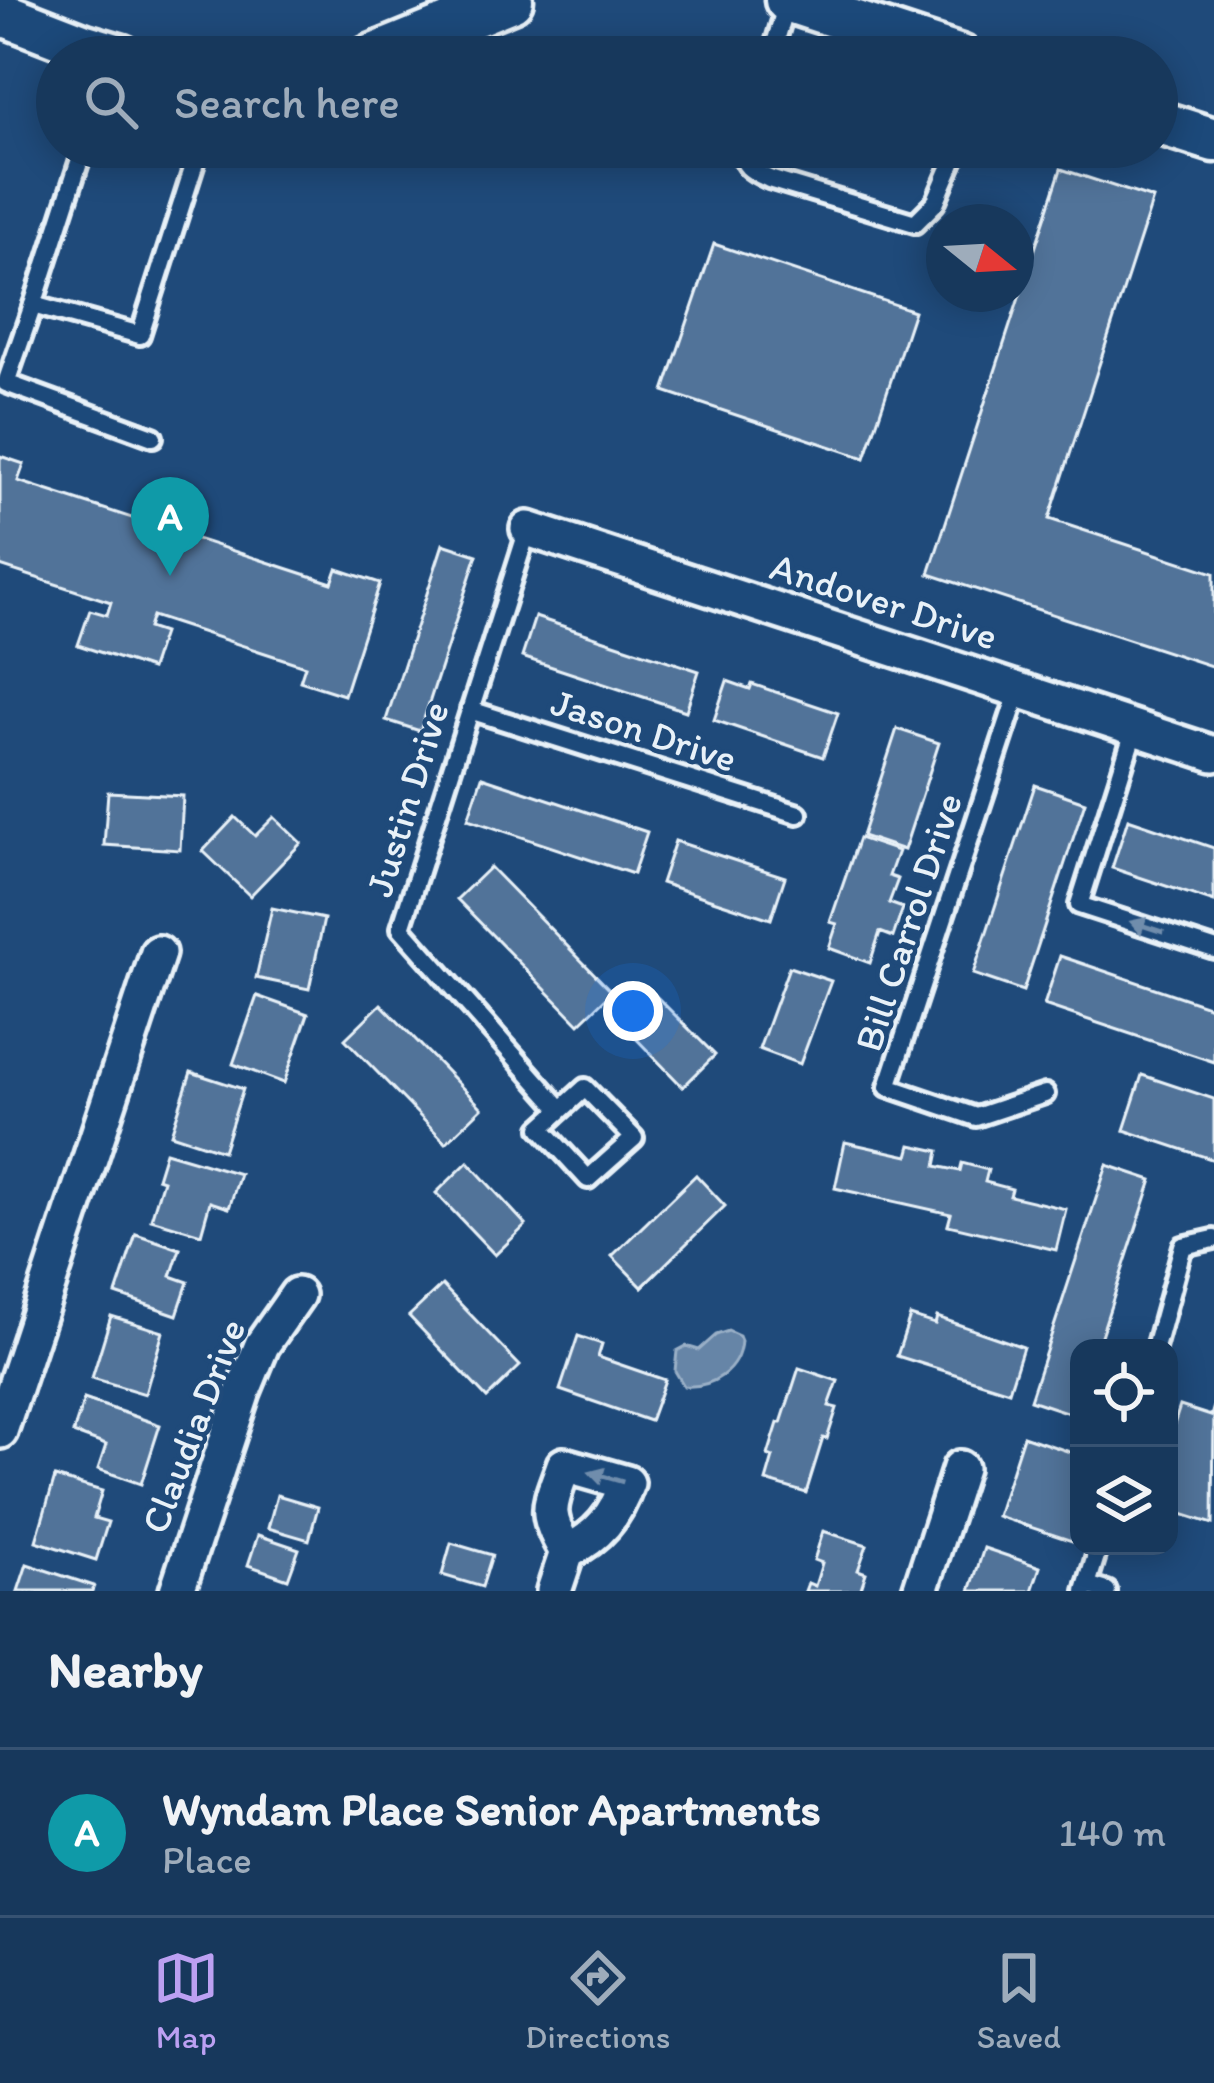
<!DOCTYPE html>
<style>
body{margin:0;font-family:Itim,sans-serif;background:#244365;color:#f1f3f6}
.controls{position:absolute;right:36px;bottom:36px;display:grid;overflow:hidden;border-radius:24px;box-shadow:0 6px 30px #0003}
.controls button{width:108px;height:108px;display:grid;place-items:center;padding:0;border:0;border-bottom:3px solid #365272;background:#17385c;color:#f1f3f6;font:60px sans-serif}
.compass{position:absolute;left:926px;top:204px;width:108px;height:108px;border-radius:50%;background:#17385c;box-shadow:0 6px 30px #0003;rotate:108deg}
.you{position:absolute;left:633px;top:1011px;width:42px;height:42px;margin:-30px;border:9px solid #fff;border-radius:50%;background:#1a73e8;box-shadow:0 0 0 18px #1a73e833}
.badge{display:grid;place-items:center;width:78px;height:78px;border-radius:50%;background:#bca0f2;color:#fff;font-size:39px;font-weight:700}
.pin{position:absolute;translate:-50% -99px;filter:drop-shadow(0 3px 6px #0008)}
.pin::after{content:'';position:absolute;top:63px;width:42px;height:36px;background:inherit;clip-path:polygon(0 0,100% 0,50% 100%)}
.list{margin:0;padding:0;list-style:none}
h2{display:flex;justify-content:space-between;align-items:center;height:156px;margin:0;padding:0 48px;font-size:51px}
h2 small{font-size:39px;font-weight:400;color:#9eacbb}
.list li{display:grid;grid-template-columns:78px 1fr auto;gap:36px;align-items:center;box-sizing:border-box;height:168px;padding:0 48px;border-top:3px solid #365272}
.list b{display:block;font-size:45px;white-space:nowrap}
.list p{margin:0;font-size:39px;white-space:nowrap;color:#9eacbb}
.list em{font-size:39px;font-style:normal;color:#9eacbb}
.icon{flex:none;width:66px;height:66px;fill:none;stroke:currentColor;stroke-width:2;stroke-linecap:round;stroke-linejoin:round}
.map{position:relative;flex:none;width:1214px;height:1591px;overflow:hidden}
.search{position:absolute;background:#17385c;box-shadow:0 6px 30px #0003;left:36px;right:36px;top:36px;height:132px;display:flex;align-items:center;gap:30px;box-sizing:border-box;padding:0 42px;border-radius:66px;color:#9eacbb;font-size:45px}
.sheet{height:324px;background:#17385c}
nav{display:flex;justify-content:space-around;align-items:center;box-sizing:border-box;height:168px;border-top:3px solid #365272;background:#17385c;font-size:33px;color:#9eacbb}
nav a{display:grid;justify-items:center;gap:6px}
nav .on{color:#bca0f2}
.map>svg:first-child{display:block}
</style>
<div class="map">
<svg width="1214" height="1591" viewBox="0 0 1214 1591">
<rect width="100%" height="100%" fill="#1f4a7a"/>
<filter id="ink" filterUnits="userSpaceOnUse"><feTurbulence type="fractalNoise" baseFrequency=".00833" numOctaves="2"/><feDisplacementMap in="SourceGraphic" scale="24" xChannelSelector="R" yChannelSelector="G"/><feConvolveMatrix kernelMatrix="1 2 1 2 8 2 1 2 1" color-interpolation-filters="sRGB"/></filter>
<g filter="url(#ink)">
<!-- water -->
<path fill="#6685a7" stroke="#9ab0c7" stroke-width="3" d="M728,1331L739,1336L741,1341C739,1371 712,1388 684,1386L675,1371L677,1351L686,1346L699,1350L716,1335Z"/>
<!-- building -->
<g fill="#517399" stroke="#e8f1f8" stroke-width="3">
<polygon points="1061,169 1153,199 1049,519 1214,573 1214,667 929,574"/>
<polygon points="714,244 914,311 865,458 664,391"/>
<polygon points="0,456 24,464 18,481 332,583 337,569 380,583 344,695 300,681 305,666 152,616 148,628 163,633 151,669 78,645 90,610 107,615 111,602 0,566"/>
<polygon points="443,544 477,555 420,731 386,720"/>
<polygon points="535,617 699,671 686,711 522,657"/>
<polygon points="727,681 750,689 752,684 838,713 823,757 714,720"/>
<polygon points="897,729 939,743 904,850 862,836"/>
<polygon points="482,777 647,832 633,874 468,819"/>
<polygon points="1035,785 1085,802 1023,991 973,974"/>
<polygon points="108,792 183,796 180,850 104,845"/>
<polygon points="235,817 255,836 274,817 301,843 250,896 203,851"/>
<polygon points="1128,819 1214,848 1214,902 1112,868"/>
<polygon points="859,838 898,851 889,876 898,879 889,903 903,908 893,937 880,932 870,963 829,948 837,924 830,922"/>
<polygon points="675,841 785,877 771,919 661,883"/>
<polygon points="490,867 612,992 579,1024 457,899"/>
<polygon points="272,908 324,919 309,989 256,978"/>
<polygon points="1060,956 1214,1008 1214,1062 1044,1005"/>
<polygon points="789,967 831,981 800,1064 759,1049"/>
<polygon points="654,994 715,1055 683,1087 623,1025"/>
<polygon points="257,996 308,1014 284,1083 233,1064"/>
<polygon points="381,1004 482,1108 446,1143 345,1039"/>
<polygon points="191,1072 243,1089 223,1151 171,1134"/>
<polygon points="1142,1075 1214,1099 1214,1160 1124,1130"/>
<polygon points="845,1142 908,1156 911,1145 939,1151 936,1166 960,1171 962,1163 988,1170 985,1182 1012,1189 1010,1196 1066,1209 1056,1250 948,1225 951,1214 835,1188"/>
<polygon points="165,1152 240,1174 229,1208 210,1202 201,1234 151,1219 163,1180 157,1178"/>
<polygon points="468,1162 526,1225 495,1255 436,1193"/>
<polygon points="1107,1165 1152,1180 1097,1348 1079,1348 1079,1402 1075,1415 1030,1400"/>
<polygon points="696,1175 725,1206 642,1287 612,1256"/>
<polygon points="136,1234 180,1249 171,1276 188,1282 177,1315 116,1294"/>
<polygon points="442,1285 520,1366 487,1398 409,1316"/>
<polygon points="111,1316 163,1332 145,1394 92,1378"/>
<polygon points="910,1316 935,1324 937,1317 1023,1347 1009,1391 897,1356"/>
<polygon points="578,1336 602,1344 598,1357 665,1380 650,1421 560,1390"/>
<polygon points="799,1368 838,1381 829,1406 837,1408 827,1439 823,1438 806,1493 766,1481 773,1457 768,1455 778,1423 781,1423"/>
<polygon points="84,1399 160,1425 141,1484 98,1469 106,1445 73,1433"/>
<polygon points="1180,1406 1211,1416 1214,1406 1213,1524 1169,1510 1169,1490 1178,1462 1169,1458 1169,1440"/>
<polygon points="1023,1436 1079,1455 1078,1543 997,1516"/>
<polygon points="55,1477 102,1491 94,1518 108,1522 96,1560 36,1541"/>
<polygon points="277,1495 318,1507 309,1540 268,1528"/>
<polygon points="823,1531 867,1545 858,1570 866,1573 860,1591 805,1591 808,1583 815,1586 822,1563 814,1560"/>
<polygon points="258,1535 299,1549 288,1579 248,1565"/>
<polygon points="451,1543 492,1555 482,1587 442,1575"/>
<polygon points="984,1548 1040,1567 1032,1591 970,1591"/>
<polygon points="27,1564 94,1586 92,1591 18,1591"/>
</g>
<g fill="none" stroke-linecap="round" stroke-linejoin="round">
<!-- service casing -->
<g stroke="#e8f1f8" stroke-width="26">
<g id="service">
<polyline points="771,57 788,0"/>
<polyline points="84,147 33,305 140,335 200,147"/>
<path d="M744,147C739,166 754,172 769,179L915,223L935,203L959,147"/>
<polyline points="33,305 6,383 153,437"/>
<polyline points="528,529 401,928 561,1109"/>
<polyline points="1019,689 888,1087 976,1117 1045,1094"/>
<polyline points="470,710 798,814"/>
<polyline points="1135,728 1079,905 1214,949"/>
<polygon points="585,1088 634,1138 588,1179 541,1128"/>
<polyline points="1155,1348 1183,1246 1214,1239"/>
<polyline points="1087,1585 1107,1591"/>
<polyline points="1085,1591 1099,1546"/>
</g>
</g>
<!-- minor casing -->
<g stroke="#e8f1f8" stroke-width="42">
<g id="minor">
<polyline points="528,529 1214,754"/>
<polyline points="0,1431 158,953"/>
<polyline points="177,1591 243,1391 262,1345 297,1295"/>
<path d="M554,1591L567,1552C598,1537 616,1515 627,1483L564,1465C550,1506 542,1511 567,1552"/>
<polyline points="920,1591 960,1468"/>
</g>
</g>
<!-- tertiary casing -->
<g stroke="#e8f1f8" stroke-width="51">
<g id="tertiary">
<polyline points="787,0 960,57"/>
<polyline points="0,13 85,46 122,57"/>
<polyline points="371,57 511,0"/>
<polyline points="1157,122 1214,140"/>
</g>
</g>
<!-- service -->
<use href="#service" stroke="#1f4a7a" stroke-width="16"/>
<!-- minor -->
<use href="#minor" stroke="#1f4a7a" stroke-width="33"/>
<!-- tertiary -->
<use href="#tertiary" stroke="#1f4a7a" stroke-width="42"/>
</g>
<!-- one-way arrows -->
<defs><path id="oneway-solid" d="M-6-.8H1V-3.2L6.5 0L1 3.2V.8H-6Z" transform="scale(3)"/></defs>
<g fill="#6f8dac">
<use href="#oneway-solid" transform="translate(1147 927) rotate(-162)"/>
<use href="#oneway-solid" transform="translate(606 1477) rotate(-164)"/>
</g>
</g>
<g text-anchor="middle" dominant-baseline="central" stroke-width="9" stroke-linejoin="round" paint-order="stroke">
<!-- street labels -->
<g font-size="39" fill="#e8f1f8" stroke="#1f4a7a">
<text transform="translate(884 601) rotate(18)">Andover Drive</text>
<text transform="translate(644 730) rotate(18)">Jason Drive</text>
<text transform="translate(407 799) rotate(-73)">Justin Drive</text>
<text transform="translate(908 922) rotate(-72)">Bill Carrol Drive</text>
<text transform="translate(193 1426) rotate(-69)">Claudia Drive</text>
</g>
</g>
</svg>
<div class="controls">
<button><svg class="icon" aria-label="locate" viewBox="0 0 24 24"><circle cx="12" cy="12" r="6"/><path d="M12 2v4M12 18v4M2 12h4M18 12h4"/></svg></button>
<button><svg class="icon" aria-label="layers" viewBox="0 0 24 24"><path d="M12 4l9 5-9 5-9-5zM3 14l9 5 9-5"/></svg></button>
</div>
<svg class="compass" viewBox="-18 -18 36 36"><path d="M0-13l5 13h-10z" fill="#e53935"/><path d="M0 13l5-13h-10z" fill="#9eacbb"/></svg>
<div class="you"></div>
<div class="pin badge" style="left:170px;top:576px;background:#0f9aa8">A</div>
<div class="search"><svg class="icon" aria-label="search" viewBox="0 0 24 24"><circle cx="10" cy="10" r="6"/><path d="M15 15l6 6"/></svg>Search here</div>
</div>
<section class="sheet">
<h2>Nearby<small></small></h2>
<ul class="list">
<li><span class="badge" style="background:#0f9aa8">A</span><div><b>Wyndam Place Senior Apartments</b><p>Place</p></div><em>140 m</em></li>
</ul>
</section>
<nav>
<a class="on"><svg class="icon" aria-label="map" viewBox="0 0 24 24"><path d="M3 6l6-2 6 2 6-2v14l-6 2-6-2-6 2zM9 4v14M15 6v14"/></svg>Map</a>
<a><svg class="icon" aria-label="directions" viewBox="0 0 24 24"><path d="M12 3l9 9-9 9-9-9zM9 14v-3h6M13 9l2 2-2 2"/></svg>Directions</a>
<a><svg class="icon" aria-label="saved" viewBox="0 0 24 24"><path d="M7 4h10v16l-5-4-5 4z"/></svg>Saved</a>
</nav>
